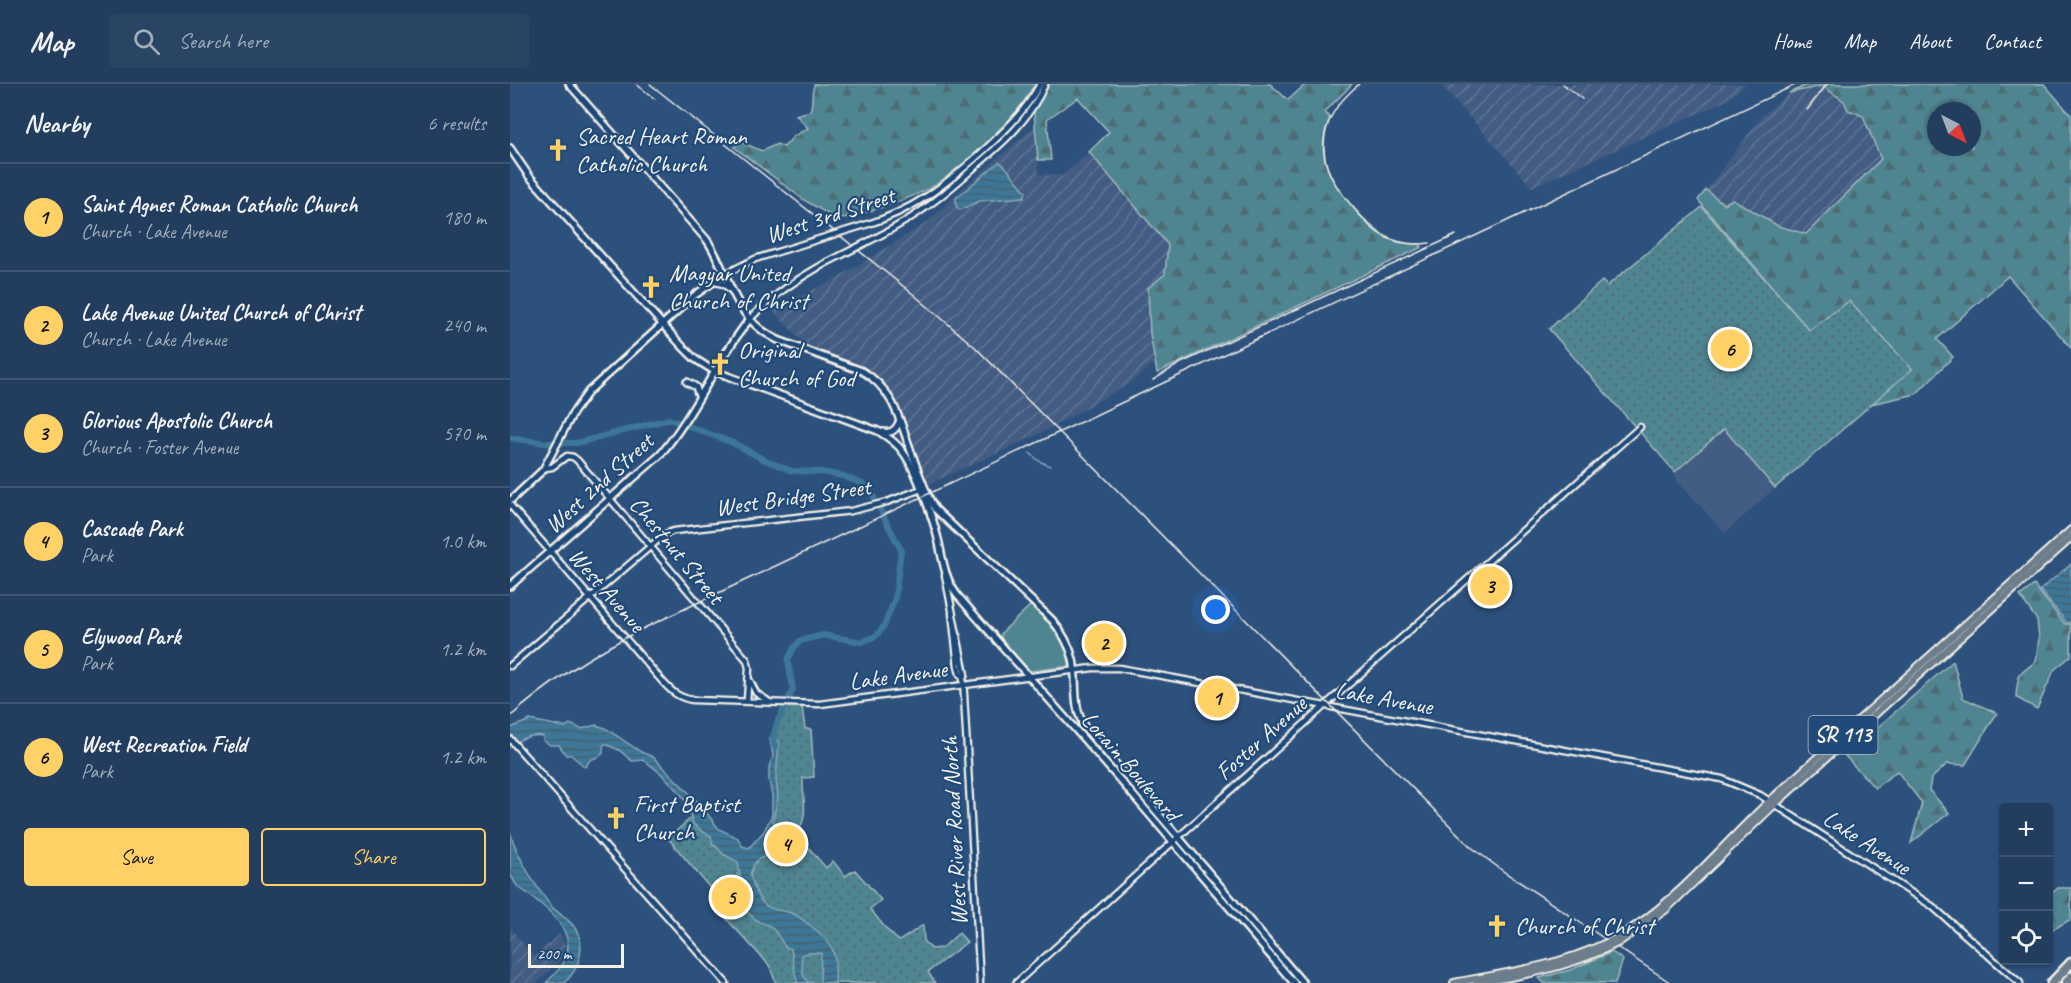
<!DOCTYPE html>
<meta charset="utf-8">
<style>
body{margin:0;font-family:Caveat,sans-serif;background:#2a4464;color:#f1f3f6}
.controls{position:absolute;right:18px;bottom:18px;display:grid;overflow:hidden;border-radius:6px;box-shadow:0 2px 4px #0004}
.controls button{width:54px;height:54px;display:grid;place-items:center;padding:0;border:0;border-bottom:2px solid #3f5673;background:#223d5e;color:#f1f3f6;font:30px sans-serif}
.compass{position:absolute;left:1417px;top:18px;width:54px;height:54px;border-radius:50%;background:#223d5e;box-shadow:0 2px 4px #0004;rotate:138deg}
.scale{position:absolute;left:18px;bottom:15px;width:96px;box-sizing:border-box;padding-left:6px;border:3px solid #f4f1e8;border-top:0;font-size:16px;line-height:21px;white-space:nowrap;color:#f4f1e8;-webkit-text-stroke:4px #1f4a7a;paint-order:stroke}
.you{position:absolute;left:706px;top:526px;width:21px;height:21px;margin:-15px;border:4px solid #fff;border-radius:50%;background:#1a73e8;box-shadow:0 0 0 9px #1a73e833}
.badge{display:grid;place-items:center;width:39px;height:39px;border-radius:50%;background:#ffd166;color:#111;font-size:20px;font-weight:700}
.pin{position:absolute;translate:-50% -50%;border:3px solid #fff;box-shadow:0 2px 6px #0006}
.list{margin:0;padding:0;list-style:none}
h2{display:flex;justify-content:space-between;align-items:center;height:78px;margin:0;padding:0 24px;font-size:26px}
h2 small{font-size:20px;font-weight:400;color:#a2aebc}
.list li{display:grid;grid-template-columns:39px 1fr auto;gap:18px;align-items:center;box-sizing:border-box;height:108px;padding:0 24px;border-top:2px solid #3f5673}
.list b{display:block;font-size:22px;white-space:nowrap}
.list p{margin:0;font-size:20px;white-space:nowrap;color:#a2aebc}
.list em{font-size:20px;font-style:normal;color:#a2aebc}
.actions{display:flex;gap:12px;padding:18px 24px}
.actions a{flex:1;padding:14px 0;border:2px solid #ffd166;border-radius:6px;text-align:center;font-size:21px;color:#ffd166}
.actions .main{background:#ffd166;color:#111}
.icon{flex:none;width:33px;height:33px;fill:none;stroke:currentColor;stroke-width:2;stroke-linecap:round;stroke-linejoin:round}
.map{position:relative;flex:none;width:1561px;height:899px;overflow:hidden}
header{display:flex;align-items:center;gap:36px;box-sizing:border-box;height:84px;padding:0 30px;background:#223d5e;border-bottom:2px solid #3f5673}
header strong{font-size:28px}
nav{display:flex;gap:33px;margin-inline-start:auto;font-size:21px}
.search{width:420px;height:54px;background:#2a4464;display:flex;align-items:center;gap:15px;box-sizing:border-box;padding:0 21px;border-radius:6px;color:#a2aebc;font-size:22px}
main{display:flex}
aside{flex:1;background:#223d5e}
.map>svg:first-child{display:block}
</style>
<header>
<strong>Map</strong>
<div class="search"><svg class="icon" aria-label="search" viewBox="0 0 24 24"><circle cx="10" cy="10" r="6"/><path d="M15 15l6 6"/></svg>Search here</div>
<nav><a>Home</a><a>Map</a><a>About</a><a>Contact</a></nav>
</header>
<main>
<aside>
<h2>Nearby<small>6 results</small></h2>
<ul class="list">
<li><span class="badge">1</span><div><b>Saint Agnes Roman Catholic Church</b><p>Church · Lake Avenue</p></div><em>180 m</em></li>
<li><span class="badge">2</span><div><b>Lake Avenue United Church of Christ</b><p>Church · Lake Avenue</p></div><em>240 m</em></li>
<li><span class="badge">3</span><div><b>Glorious Apostolic Church</b><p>Church · Foster Avenue</p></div><em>570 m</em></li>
<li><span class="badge">4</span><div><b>Cascade Park</b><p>Park</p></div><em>1.0 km</em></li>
<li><span class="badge">5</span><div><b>Elywood Park</b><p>Park</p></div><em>1.2 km</em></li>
<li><span class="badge">6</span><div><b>West Recreation Field</b><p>Park</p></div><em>1.2 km</em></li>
</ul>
<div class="actions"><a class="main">Save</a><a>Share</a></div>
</aside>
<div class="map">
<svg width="1561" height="899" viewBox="0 0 1561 899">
<defs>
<pattern id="industrial-furrows" width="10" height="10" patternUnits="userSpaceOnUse" patternTransform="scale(1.5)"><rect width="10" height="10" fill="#425c83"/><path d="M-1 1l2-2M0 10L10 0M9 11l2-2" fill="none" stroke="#5e7495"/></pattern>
<pattern id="forest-firs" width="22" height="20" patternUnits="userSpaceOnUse" patternTransform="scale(1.5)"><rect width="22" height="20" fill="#4f8491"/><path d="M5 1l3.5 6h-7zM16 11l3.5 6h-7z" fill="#4d6c73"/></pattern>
<pattern id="park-dots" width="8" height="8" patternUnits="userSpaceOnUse" patternTransform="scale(1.5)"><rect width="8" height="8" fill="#4f8491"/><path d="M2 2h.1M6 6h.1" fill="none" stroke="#4d6c73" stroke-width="1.8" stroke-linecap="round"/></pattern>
<pattern id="water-rules" width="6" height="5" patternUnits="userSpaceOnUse" patternTransform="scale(1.5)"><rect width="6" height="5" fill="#3e7798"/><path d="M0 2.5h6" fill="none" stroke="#44606f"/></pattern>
</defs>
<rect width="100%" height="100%" fill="#2d517d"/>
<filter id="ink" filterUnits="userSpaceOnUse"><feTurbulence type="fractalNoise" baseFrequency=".0167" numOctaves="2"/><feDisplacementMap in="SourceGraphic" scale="12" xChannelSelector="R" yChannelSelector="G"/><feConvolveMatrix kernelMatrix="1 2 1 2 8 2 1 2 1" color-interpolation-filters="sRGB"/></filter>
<g filter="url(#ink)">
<!-- built -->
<polygon fill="#425c83" points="1214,345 1265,404 1215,449 1167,397 1165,388"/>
<!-- industrial -->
<g fill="url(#industrial-furrows)">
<polygon points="930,0 1236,0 1218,16 1022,103"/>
<polygon points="1312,2 1335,17 1345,30 1353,32 1371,75 1296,150 1268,142 1224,115 1214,120 1196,106 1253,31 1279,9"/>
<polygon points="525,42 529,90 553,92 579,68 658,161 655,190 640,250 645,279 617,301 535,347 417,401 393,329 383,310 371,296 356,285 299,264 261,225 324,196 419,137 454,103"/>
<polygon points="0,844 24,872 50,850 55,860 51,875 27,899 0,899"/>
</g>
<!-- grass -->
<path fill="#4f8491" stroke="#a2babc" stroke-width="1.5" d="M521,521C541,536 557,555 561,580L560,582L520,587L491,555V549Z"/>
<!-- forest -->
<g fill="url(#forest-firs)" stroke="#a2babc" stroke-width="1.5" fill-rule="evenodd">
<path d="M305,0H760L778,16L796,0H842L815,28L820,34C806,71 818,95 843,123C862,145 880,161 910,160L912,163L647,289L640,250L638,204L655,190L658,161L579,68L599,48L568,14L537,35L541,76H528L522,4C515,17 506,29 496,39C489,46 481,51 477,60C466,69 456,79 445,88C411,114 368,125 328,136L294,116L224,63L231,58L252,67L267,60L274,63L284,52L298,44L286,31L300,27C304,17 300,8 305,0Z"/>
<path d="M1299,0H1534L1561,31V264L1498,192L1427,255L1443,273L1406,310L1361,320L1402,285L1299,246L1188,116L1196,106L1214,120L1223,115L1268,142L1296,150L1371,75L1353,32L1338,26L1334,17L1312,2L1279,9ZM1426,27H1462V63H1426Z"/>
<polygon points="1524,501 1555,540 1561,540 1561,572 1544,586 1527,625 1507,614 1506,610 1509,591 1526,577 1529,554 1527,536 1510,512"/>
<polygon points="1443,577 1453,614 1487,629 1455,681 1437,680 1421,695 1419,706 1439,729 1401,759 1412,719 1387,687 1365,704 1335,672"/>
<polygon points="1548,804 1561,804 1561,835 1539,848 1539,812"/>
<polygon points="1102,868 1113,876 1105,899 1034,899 1029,894 1060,886"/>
</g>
<!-- park -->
<g fill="url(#park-dots)" stroke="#a2babc" stroke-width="1.5">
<polygon points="1192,123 1299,246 1339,217 1402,285 1265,404 1214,345 1165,388 1039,245 1092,197 1097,202"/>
<path d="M292,622L295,645H301L304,693L293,694C292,716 300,728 287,750L316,784L323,777L335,792L345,786L371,816L360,825L377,846L389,857L413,841L414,858L422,865L432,864L449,849L457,858L418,888L425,899H266L259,881L199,816L205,810L158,754L188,728L237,775L260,750L265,712L263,653L268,636L275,623Z"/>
</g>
<!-- water -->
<g fill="url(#water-rules)" stroke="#87a8b8" stroke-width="1.5">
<polygon points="489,78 494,81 516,108 514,113 469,117 450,126 446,122 446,114"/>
<polygon points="1561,480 1561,538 1557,539 1530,506"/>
<path d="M20,636L55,643L60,640L71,645L86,641L95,644L131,668L143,673L189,719L209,745L228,754L232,762L239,764L254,747L262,731V711L259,697V683L263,672L260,655L269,657L266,695L268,713L263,735L266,750L264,766L262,769L249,775L244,780L240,791C244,801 246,813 255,821C262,827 272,826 281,829C288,831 295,838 301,842C326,861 326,869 325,899H310L311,869H297L291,871L293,891L299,899H288L286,894L281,865L275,863C271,857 267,848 261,843C258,840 252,840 248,837C233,828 224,808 227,790L230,792L228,778L213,770L205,761L203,762L201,752C172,737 187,736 174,715C167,703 145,683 133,676L122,677L109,666L95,660L93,662V669L90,672L80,676L75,683L61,671H56L49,661H40L33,656V652C21,650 9,655 0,663V644Z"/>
<path d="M0,748C7,772 25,802 41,822C48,830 60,835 65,844C77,862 69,886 54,899H36C42,893 50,885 54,878C71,845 29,818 7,802L0,790Z"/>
</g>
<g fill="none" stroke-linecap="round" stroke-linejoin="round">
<!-- stream -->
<polyline stroke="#87a8b8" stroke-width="1.5" points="520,369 529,377 540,382"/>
<!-- river -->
<polyline stroke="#3e7798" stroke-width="6" points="0,354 36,359 67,359 159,335 223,359 257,377 282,387 311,388 333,392 355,401 363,412 391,466 385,514 374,542 366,552 352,558 313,551 290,557 283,565 278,576 283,606 268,636 263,653 264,662"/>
<!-- tertiary casing -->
<g stroke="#f4f1e8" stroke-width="9">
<g id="tertiary">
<path d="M355,141C403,127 434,102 471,69C494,48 515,28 530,0"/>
<path d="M369,152C408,132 434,111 467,81C495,57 520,35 535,0"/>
<polyline points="215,190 245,175 293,160"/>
<path d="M239,236C261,212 287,195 316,179"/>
<polyline points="35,384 42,383 57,372 63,373 67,376 237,576 239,584 237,617"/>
<path d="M0,421L153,598C162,608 169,614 183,616L310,620L583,584H609L1212,695L1250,711L1422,822L1510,899"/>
<polyline points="435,491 455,591 453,593 450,590 448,582 442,529"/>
<polyline points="0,582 155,450 164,447 341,427 377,418 414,404"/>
<polyline points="453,593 470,899"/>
<polyline points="240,597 246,609 258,617"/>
<polyline points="0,655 216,899"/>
<polyline points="506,899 811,625 1130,343"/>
</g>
</g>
<!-- secondary casing -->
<g stroke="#f4f1e8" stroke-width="10">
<g id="secondary">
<path d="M59,0L197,156C222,194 222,234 268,256L352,287C384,305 390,338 402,370C407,385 413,400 419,414L425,425L542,536C552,548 559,559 563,575C568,599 561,623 576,645L793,899"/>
<path d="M0,64L19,92L172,262L185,275L204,287L368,347C378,353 387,359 393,368C406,385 424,437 429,459C433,478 435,494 447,511L610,696L784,899"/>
<polyline points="203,197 214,200 220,205"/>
<polyline points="177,298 186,303 189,312"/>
<path d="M373,348C383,350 387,344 390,336"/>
<polyline points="0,417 33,386 63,329 79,307 185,211 215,190"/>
<path d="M0,502L150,371C185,330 205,278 239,236"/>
</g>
</g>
<!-- primary casing -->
<g stroke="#f4f1e8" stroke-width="10">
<g id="primary">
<path d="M1105,855C1166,821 1210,763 1261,716C1360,625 1461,536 1561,446"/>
<polyline points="1109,858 1155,826 1265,720 1561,454"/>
<path d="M944,899C994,889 1045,883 1092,861"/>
<path d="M966,899C1010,892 1054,884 1095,865"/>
</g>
</g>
<!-- motorway casing -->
<g stroke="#f4f1e8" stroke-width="13">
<g id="motorway">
<polyline points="1542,899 1561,879"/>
<polyline points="1556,899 1561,893"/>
</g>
</g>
<!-- tertiary -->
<use href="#tertiary" stroke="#1f4a7a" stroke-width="4.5"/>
<!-- secondary -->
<use href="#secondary" stroke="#1f4a7a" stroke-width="5"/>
<!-- primary -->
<use href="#primary" stroke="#6c7d8b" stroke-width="6"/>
<!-- motorway -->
<use href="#motorway" stroke="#6c7d8b" stroke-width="8"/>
<!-- rail -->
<g stroke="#f4f1e8" stroke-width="1.5">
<polyline points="126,0 145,15"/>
<polyline points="140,0 403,210 465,263 961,763 993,787 1161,899"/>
<path d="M849,0C832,15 818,30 814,54C810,84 828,106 847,128C855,137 863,147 875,153C889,160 905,161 920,159"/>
<polyline points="1053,0 1072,15"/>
<polyline points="1297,26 1317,0"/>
<polyline points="643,296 669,280 946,151"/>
<path d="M0,633C40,597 85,569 132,545L1287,0"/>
</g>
<!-- tertiary-bridge casing -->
<g stroke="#f4f1e8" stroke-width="9" stroke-linecap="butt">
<g id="tertiary-bridge">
<polyline points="293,160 355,141"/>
<polyline points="316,179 369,152"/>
</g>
</g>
<!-- primary-bridge casing -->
<g stroke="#f4f1e8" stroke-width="10" stroke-linecap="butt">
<g id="primary-bridge">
<polyline points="1092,861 1105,855"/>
<polyline points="1095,865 1109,858"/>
</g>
</g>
<!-- tertiary-bridge -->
<use href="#tertiary-bridge" stroke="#1f4a7a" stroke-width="4.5"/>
<!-- primary-bridge -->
<use href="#primary-bridge" stroke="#6c7d8b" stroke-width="6"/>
</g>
</g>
<!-- icons -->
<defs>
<g id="church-bare" transform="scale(1.8)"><path d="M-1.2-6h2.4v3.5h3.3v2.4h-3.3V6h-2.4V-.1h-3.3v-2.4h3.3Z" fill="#ffd166" stroke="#1f4a7a" stroke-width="2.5" paint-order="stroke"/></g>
</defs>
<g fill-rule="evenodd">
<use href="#church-bare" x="48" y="66"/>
<use href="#church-bare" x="141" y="203"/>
<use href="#church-bare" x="210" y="280"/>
<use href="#church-bare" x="106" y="734"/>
<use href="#church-bare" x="987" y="842"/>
</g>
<g text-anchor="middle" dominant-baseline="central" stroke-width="4.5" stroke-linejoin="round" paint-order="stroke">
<!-- shield labels -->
<rect fill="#1f4a7a" stroke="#b4bfc7" stroke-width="1.5" x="1298.5" y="632" width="69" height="38" rx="4.5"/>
<g font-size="22" font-weight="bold" fill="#f4f1e8">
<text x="1333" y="651">SR 113</text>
</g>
<!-- poi labels -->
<g font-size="24" fill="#f4f1e8" stroke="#1f4a7a" text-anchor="start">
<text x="66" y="52">Sacred Heart Roman<tspan x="66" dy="28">Catholic Church</tspan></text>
<text x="159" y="189">Magyar United<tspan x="159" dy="28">Church of Christ</tspan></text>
<text x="228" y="266">Original<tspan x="228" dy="28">Church of God</tspan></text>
<text x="124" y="720">First Baptist<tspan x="124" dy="28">Church</tspan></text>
<text x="1005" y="842">Church of Christ</text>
</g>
<!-- street labels -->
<g font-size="24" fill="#f4f1e8" stroke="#1f4a7a">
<text transform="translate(320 131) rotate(-18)">West 3rd Street</text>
<text transform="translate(89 399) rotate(-42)">West 2nd Street</text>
<text transform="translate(283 413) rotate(-8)">West Bridge Street</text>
<text transform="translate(167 466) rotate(50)">Chestnut Street</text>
<text transform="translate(97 506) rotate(49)">West Avenue</text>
<text transform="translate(388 591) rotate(-8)">Lake Avenue</text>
<text transform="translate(874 614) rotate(10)">Lake Avenue</text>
<text transform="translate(751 654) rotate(-42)">Foster Avenue</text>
<text transform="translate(621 682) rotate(49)">Lorain Boulevard</text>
<text transform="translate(444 747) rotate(-93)">West River Road North</text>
<text transform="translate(1357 758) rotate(33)">Lake Avenue</text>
</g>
</g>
</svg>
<div class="controls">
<button>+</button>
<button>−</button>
<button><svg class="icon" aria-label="locate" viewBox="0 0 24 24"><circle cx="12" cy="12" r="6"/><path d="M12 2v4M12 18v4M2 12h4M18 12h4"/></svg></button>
</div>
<svg class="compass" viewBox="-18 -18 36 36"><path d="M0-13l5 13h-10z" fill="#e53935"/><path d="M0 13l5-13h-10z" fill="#a2aebc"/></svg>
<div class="scale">200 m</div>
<div class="you"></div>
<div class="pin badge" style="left:707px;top:614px">1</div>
<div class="pin badge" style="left:594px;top:559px">2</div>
<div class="pin badge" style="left:980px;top:502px">3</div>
<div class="pin badge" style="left:276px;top:760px">4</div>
<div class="pin badge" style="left:221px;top:813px">5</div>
<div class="pin badge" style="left:1220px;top:265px">6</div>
</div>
</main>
